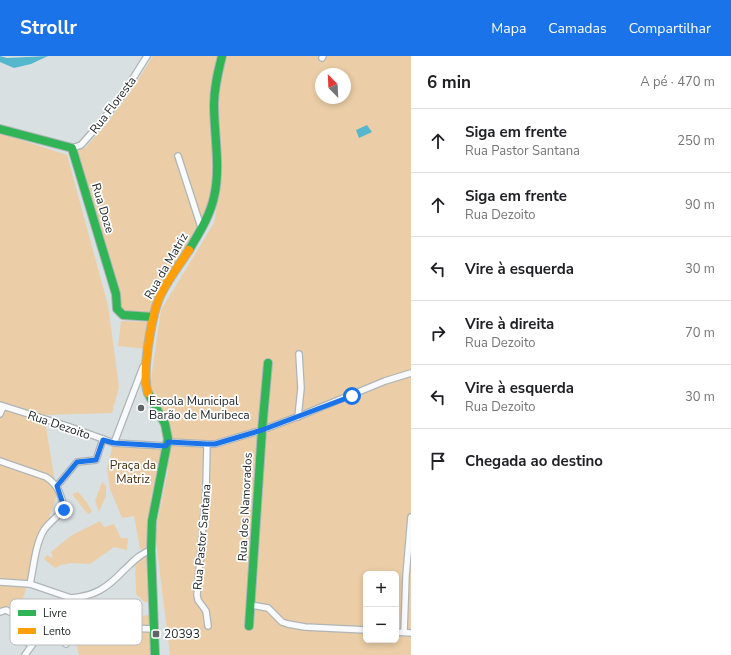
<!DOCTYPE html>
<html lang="pt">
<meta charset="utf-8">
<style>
body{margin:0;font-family:"Nunito Sans",sans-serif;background:#f2f2f2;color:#202124}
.controls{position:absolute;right:12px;bottom:12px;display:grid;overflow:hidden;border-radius:6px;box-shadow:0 2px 6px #0003}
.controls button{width:36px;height:36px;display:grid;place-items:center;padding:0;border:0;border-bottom:1px solid #e0e0e0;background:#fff;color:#202124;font:20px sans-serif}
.compass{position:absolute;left:315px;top:12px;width:36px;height:36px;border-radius:50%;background:#fff;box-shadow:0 2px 6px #0003;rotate:336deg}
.stop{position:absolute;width:12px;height:12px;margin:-9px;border:3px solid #1a73e8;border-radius:50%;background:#fff}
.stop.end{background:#1a73e8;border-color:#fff;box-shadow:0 1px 4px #0008}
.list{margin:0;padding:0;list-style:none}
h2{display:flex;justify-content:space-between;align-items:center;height:52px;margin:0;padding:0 16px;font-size:17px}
h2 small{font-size:13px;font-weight:400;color:#757577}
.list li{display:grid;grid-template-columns:26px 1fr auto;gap:12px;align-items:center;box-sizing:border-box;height:64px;padding:0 16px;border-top:1px solid #e0e0e0}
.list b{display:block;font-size:15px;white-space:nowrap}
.list p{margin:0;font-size:13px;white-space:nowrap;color:#757577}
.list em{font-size:13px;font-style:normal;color:#757577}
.icon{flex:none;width:22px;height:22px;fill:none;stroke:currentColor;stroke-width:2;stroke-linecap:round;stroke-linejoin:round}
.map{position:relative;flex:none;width:411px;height:599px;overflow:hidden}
header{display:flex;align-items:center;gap:24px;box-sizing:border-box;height:56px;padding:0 20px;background:#1a73e8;color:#fff}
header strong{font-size:19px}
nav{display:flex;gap:22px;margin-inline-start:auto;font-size:14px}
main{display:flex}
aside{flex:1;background:#fff}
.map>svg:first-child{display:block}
</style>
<header>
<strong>Strollr</strong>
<nav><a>Mapa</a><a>Camadas</a><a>Compartilhar</a></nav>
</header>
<main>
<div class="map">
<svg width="411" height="599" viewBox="0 0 411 599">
<rect width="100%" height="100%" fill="#d9e0e2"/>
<!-- green -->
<g fill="#ebcea7" fill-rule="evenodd">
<polygon points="153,0 218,0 214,111 212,133 206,158 157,238 153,246 150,258 136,258 117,253 75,94 85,92 103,72 129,38"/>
<path d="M223,0H411V599H170L155,477L168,415L167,360L152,338L151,323L161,254L214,167L222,120L216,33ZM321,18H345V42H321ZM366,518H396V584H366Z"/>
<polygon points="0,77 67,99 108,249 119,331 112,357 44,359 57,438 22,545 0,554"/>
<polygon points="121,265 151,266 146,293 118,290"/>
<polygon points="113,388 162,392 157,424 151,440 148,491 145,493 140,493 134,460 122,462 110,433 107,413"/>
<polygon points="102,426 106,430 106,440 99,456 95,445"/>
<path d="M78,436C85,443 87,447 92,455L89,458L86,456L72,438Z"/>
<polygon points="100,465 104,471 114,468 121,482 128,482 127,494 114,491 90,508 72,507 61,509 55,512 44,503 47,499 53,502 51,496 72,479"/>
<polygon points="149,495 151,546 144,546 136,538 135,505"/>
<polygon points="99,553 112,570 150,558 151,599 79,599 70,563"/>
</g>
<!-- water -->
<g fill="#55b7cc">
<polygon points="0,0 7,2 48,0 31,8 14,12 0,6"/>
<polygon points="367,69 372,76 359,82 356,74"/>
</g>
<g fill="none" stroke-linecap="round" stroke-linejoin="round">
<!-- street casing -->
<g stroke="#afb5b6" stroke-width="8">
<g id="street">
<polyline points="322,2 323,0"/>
<polyline points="72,92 81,89 96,72 122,40 147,0"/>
<polyline points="178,100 201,171"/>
<polyline points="0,349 67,370 114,387 166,390"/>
<polyline points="0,358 3,351"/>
<polyline points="298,361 301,332 299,298"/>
<polyline points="168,386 207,388 215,388 262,374 302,359 385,325 411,317"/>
<polyline points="114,387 143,311"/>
<polyline points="207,388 206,434 197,539 198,544 206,555 208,570"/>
<path d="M0,405L46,421C59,430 60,437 64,451C63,457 49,466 44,474C35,489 34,510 30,528"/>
<polyline points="57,430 77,406 96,404 103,383"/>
<polyline points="0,526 30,528 71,542"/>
<polyline points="64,549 70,580 66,588"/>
<polyline points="251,549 268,552 282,566 288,568 305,571 366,574"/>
<polyline points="0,556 6,554 26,564 18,581 32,589"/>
<polyline points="127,572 154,573"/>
<polyline points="396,576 411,577"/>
<polyline points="404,576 406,520 411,461"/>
<path d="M25,599L49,565L71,542C95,540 107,532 123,515C132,507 139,498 151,494"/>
</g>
</g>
<!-- fast casing -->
<g stroke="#afb5b6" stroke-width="10">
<g id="fast">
<polyline points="0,73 72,92 116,238 117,253 123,259 153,261"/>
<path d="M189,194C199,177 210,160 214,141C221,111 214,79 214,49C214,32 218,16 222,0"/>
<polyline points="148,337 165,368 168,383 152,465 151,494 155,599"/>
<polyline points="249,570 262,374 268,307"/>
</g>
</g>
<!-- slow casing -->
<g stroke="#afb5b6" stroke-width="10">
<path id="slow" d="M148,337C141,318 152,256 161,238C169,222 180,208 189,194"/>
</g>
<!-- street -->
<use href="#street" stroke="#f9fafb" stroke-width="5.5"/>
<!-- fast -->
<use href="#fast" stroke="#30b455" stroke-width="8"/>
<!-- slow -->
<use href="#slow" stroke="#ff9f0a" stroke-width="8"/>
</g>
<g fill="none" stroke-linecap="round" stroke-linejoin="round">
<!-- route -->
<polyline stroke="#1a73e8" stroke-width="5" points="64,454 64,451 57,430 77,406 96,404 103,384 114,387 166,390 168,386 207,388 215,388 262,374 352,340"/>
</g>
<!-- markers -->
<g fill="#5e6465" stroke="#fff" stroke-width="1.5">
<circle cx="141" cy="352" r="4"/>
<rect x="152" y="574" width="8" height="8" rx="2"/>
</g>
<g text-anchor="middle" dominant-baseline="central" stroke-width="3.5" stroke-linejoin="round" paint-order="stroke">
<!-- street labels -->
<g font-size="12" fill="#1c2122" stroke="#fff">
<text transform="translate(113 49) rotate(-53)">Rua Floresta</text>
<text transform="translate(103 152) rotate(73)">Rua Doze</text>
<text transform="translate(166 210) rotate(-60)">Rua da Matriz</text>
<text transform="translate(59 369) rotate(19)">Rua Dezoito</text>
<text transform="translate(245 451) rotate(-87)">Rua dos Namorados</text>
<text transform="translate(202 481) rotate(-85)">Rua Pastor Santana</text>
</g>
<!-- poi labels -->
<g font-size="12" fill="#1c2122" stroke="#fff" text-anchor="start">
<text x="149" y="345">Escola Municipal<tspan x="149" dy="14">Barão de Muribeca</tspan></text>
<text x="164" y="578">20393</text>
</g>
<!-- park labels -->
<g font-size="12" fill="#452d0d" stroke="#fff">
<text x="133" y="409">Praça da<tspan x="133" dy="14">Matriz</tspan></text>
</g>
</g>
<!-- legend -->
<rect x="10" y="543" width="132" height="46" rx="6" fill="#fff" stroke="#bbbcbd" stroke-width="1"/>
<rect x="18" y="554" width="18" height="6" fill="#30b455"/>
<rect x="18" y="572" width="18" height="6" fill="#ff9f0a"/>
<g font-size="11" fill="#1c2122">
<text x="43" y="561">Livre</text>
<text x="43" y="579">Lento</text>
</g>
</svg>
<div class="controls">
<button>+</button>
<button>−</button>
</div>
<svg class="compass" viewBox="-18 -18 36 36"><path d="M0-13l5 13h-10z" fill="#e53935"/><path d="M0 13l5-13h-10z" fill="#757577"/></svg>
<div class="stop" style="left:352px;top:340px"></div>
<div class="stop end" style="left:64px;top:454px"></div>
</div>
<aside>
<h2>6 min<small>A pé · 470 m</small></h2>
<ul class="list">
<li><svg class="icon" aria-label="ahead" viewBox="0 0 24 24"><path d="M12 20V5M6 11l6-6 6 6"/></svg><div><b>Siga em frente</b><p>Rua Pastor Santana</p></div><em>250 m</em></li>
<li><svg class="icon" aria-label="ahead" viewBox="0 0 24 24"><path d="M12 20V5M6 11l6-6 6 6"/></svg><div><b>Siga em frente</b><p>Rua Dezoito</p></div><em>90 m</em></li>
<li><svg class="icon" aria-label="left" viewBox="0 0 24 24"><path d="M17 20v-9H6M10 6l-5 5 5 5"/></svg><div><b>Vire à esquerda</b></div><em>30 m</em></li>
<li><svg class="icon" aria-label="right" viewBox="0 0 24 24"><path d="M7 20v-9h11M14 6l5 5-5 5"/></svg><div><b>Vire à direita</b><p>Rua Dezoito</p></div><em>70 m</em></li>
<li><svg class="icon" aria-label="left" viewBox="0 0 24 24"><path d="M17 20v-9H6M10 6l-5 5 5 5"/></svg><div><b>Vire à esquerda</b><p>Rua Dezoito</p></div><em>30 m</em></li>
<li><svg class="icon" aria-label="arrive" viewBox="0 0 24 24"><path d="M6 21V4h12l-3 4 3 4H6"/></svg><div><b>Chegada ao destino</b></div></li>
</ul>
</aside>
</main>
